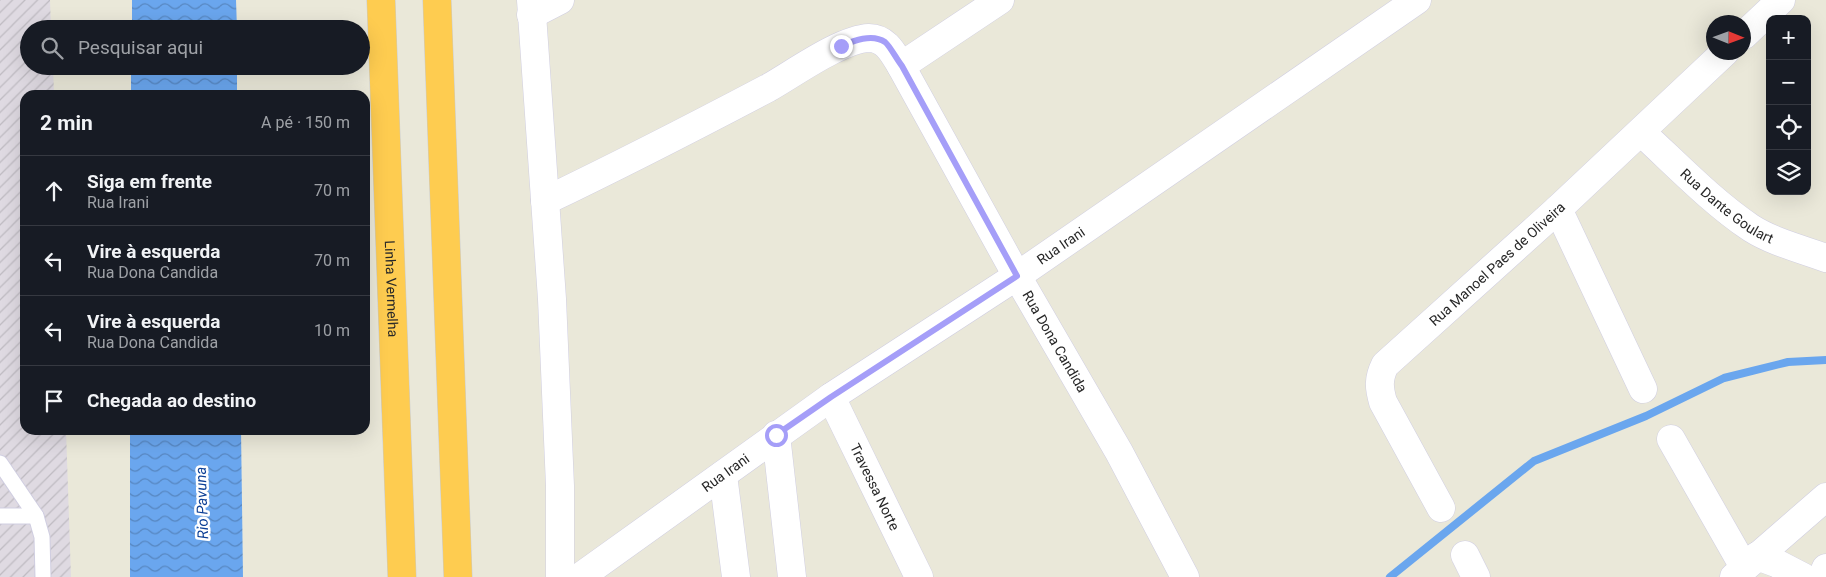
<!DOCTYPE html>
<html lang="pt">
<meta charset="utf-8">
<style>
body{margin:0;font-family:Roboto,sans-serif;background:#20242c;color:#f1f3f6}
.controls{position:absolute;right:15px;top:15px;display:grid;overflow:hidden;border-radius:10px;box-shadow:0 5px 20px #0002}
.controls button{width:45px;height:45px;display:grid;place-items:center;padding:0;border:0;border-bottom:1px solid #363941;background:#171b24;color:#f1f3f6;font:25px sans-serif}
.compass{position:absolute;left:1706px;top:15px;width:45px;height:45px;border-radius:50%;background:#171b24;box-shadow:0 5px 20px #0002;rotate:91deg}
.stop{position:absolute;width:15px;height:15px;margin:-11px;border:4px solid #a59ef8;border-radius:50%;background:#fff}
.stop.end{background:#a59ef8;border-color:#fff;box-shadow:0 1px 5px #0008}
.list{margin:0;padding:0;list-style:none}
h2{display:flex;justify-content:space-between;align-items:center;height:65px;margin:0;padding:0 20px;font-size:21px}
h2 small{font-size:16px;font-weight:400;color:#9ea1a6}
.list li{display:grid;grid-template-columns:32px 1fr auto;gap:15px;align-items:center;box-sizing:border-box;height:70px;padding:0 20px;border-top:1px solid #363941}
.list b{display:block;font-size:19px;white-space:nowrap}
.list p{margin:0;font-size:16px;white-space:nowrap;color:#9ea1a6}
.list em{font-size:16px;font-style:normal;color:#9ea1a6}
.icon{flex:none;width:28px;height:28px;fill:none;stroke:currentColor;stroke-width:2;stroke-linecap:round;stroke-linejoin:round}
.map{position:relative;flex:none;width:1826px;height:577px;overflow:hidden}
.search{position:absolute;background:#171b24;box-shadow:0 5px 20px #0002;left:20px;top:20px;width:350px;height:55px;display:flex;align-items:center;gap:12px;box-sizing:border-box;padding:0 18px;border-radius:28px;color:#9ea1a6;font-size:19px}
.panel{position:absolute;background:#171b24;box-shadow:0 5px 20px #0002;left:20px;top:90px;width:350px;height:345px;border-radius:15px}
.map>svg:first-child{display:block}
</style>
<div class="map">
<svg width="1826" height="577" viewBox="0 0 1826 577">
<defs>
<pattern id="industrial-furrows" width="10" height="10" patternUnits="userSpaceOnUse" patternTransform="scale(1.25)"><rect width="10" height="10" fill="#dfdae2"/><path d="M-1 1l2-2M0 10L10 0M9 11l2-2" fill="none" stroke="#bfbbc2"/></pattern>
<pattern id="water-waves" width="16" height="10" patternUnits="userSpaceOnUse" patternTransform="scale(1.25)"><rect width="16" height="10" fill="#6aa6ee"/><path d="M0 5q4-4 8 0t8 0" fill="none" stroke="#5787c1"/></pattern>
</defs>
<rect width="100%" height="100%" fill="#eae8d9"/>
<!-- industrial -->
<polygon fill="url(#industrial-furrows)" points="0,0 50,0 51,29 29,29 29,66 53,66 54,95 25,95 25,430 66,430 71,577 0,577"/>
<!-- water -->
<g fill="url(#water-waves)">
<polygon points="132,0 236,0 237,29 132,29"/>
<rect x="131" y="66" width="106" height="29"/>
<polygon points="130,430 241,430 243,577 130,577"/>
</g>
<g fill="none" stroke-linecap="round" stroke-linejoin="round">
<!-- stream -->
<polyline stroke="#6aa6ee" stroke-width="8" points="1390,577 1534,461 1646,416 1724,378 1788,362 1826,360"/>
<!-- lane casing -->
<g stroke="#d0cee1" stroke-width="17">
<g id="lane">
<polyline points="0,463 36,516 42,537 43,577"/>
<polyline points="0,516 36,516"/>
</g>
</g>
<!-- street casing -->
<g stroke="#d0cee1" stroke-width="29">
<g id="street">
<polyline points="531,0 552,299 560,486 560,577"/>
<polyline points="531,15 560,0"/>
<polyline points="1744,35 1781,0"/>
<polyline points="901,66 1000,0"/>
<path id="s1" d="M1641,132C1676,164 1711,201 1751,228C1773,242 1801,249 1826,258"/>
<path id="s2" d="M545,201C620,165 694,127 768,88C793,74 841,39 869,38C886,38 893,53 901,66L1017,276L1119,452L1185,577"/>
<polyline points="1558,209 1643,389"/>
<path id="s3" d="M831,397L919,577"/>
<polyline points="776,435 792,577"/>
<polyline points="1671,439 1744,567"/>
<polyline points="723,475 736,577"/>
<path id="s4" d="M1441,508L1383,402C1379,388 1378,379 1385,365L1558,209L1725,52"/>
<polyline points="1465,555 1476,577"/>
<polyline points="1757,556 1776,563 1803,577"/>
<path id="s5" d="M580,577L831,397L1017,276L1417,0"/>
<polyline points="1734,577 1826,497"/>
<polyline points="1822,577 1826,568"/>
</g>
</g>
<!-- highway casing -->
<g stroke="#cbcbcb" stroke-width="29">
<g id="highway">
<path id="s6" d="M381,0L402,577"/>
<polyline points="437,0 458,577"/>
</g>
</g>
<!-- lane -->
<use href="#lane" stroke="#fff" stroke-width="15"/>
<!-- street -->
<use href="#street" stroke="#fff" stroke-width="28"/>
<!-- highway -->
<use href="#highway" stroke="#fecc50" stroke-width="28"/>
</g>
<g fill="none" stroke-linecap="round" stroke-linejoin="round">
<!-- route -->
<path stroke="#a59ef8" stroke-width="6" d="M776,435L831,397L1017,276L902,66C897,60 890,46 885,42C872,33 853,41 841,46"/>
</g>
<g text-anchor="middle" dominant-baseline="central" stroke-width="5" stroke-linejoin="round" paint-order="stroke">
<!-- street labels -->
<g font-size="14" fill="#282828" stroke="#fff">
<text stroke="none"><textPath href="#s1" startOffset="114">Rua Dante Goulart</textPath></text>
<text stroke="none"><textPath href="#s5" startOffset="584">Rua Irani</textPath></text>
<text stroke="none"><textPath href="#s4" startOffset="310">Rua Manoel Paes de Oliveira</textPath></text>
<text stroke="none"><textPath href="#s6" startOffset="289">Linha Vermelha</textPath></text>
<text stroke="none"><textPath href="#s2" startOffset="724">Rua Dona Candida</textPath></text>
<text stroke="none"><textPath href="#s5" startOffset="179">Rua Irani</textPath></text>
<text stroke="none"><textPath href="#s3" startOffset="100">Travessa Norte</textPath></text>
</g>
<!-- water labels -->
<g font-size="15" font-style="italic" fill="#0d4096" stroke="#fff">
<text transform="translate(202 503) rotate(-92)">Rio Pavuna</text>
</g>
</g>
</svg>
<div class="controls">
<button>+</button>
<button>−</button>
<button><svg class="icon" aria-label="locate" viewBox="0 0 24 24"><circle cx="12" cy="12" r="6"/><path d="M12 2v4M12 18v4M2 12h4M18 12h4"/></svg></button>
<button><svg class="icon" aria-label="layers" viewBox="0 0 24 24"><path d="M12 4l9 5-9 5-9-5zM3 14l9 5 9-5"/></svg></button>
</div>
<svg class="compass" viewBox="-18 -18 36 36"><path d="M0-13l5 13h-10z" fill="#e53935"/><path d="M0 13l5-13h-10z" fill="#9ea1a6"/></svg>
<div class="stop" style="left:776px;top:435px"></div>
<div class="stop end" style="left:841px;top:46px"></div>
<div class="search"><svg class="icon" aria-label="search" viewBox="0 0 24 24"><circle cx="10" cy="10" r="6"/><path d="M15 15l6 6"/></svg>Pesquisar aqui</div>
<section class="panel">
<h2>2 min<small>A pé · 150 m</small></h2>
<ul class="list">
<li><svg class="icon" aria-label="ahead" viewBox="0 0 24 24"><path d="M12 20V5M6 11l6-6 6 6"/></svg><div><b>Siga em frente</b><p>Rua Irani</p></div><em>70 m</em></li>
<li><svg class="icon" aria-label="left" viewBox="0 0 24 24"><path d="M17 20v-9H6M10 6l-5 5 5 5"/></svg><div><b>Vire à esquerda</b><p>Rua Dona Candida</p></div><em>70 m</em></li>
<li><svg class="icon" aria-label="left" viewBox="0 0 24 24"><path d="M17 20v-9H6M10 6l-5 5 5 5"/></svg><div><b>Vire à esquerda</b><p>Rua Dona Candida</p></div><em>10 m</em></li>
<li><svg class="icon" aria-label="arrive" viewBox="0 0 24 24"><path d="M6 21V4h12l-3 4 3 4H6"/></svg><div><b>Chegada ao destino</b></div></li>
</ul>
</section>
</div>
